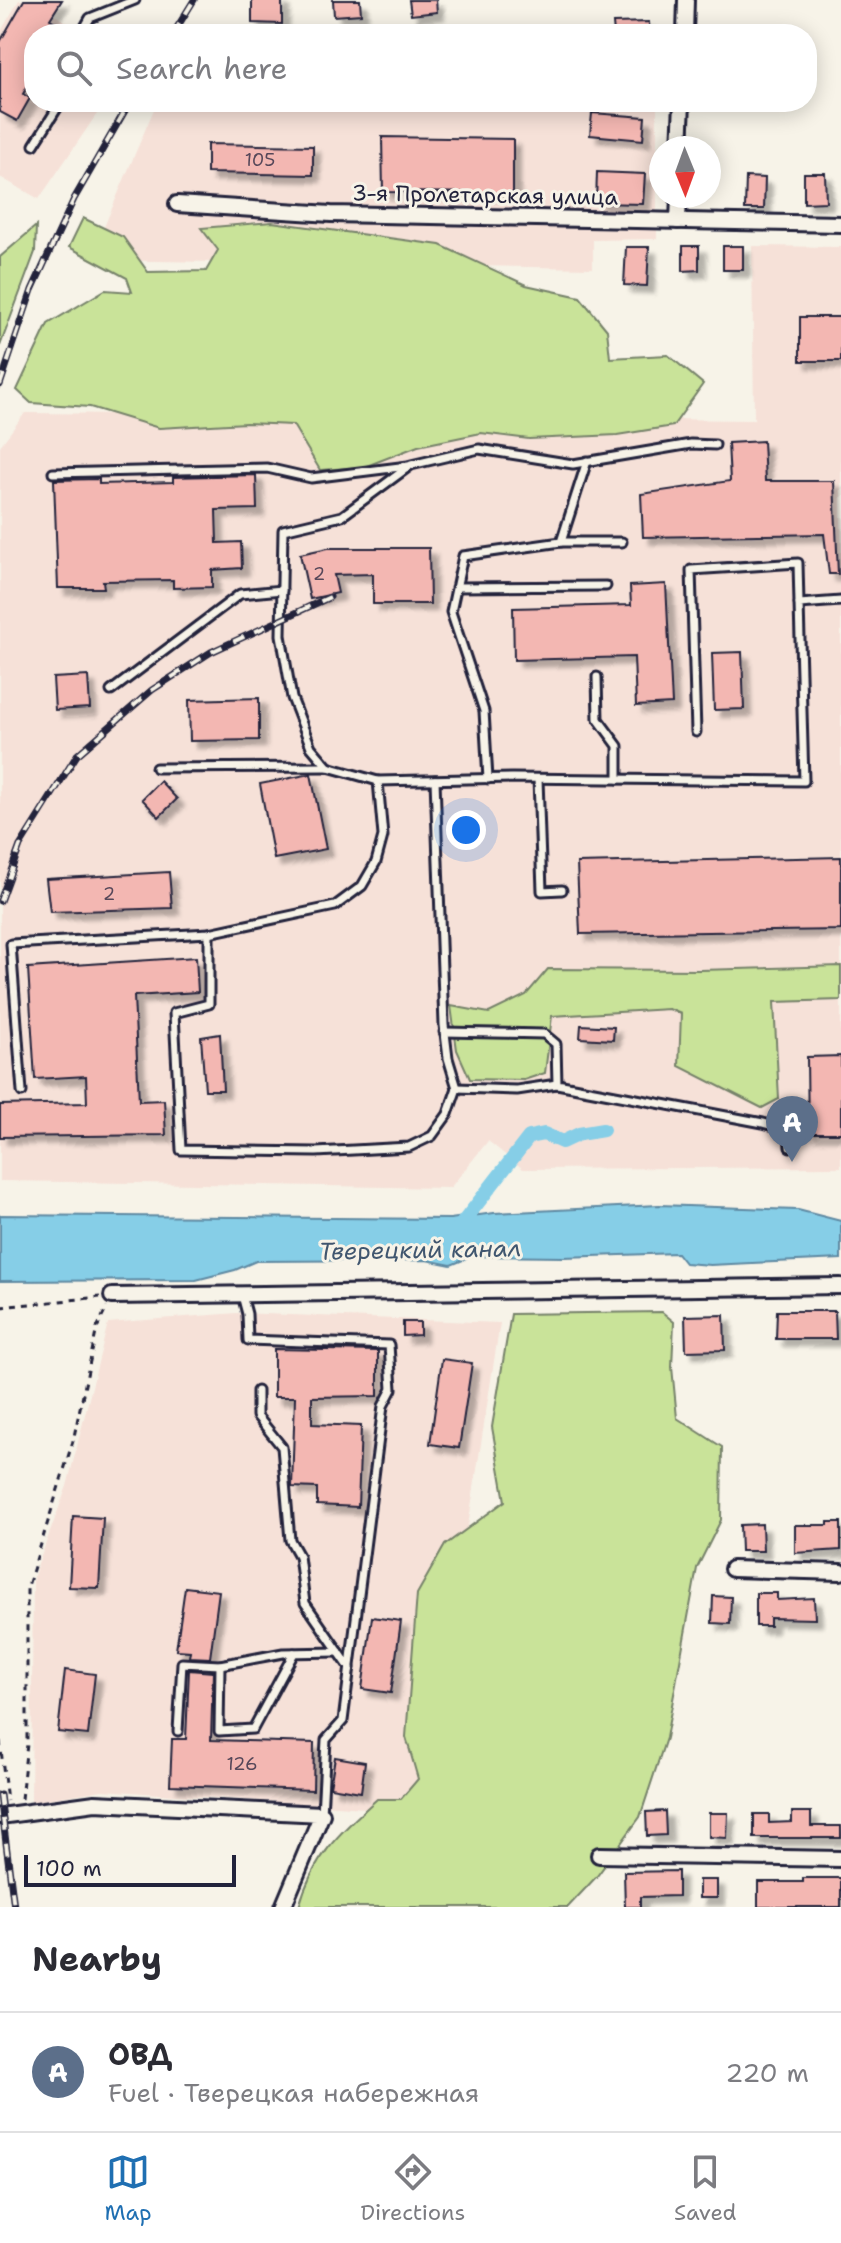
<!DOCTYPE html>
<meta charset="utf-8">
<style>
body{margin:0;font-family:"Shantell Sans",sans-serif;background:#f2f2f3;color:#2b2b33}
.compass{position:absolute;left:649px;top:136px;width:72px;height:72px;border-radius:50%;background:#fff;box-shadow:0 4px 20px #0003;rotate:179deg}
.scale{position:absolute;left:24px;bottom:20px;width:212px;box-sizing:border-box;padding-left:8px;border:4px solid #22223b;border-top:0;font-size:22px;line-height:28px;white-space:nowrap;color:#22223b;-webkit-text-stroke:6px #f7f3e8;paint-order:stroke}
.you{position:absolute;left:466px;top:830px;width:28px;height:28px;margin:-20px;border:6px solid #fff;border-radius:50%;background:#1a73e8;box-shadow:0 0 0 12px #1a73e833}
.badge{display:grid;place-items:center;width:52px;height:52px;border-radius:50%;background:#1f6fb2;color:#fff;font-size:26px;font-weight:700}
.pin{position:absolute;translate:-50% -66px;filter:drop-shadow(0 2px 4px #0008)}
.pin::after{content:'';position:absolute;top:42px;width:28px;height:24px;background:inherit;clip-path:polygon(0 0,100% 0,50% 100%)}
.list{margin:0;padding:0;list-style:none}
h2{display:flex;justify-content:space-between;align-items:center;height:104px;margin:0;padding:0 32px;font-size:34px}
h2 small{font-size:26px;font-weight:400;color:#7c7c81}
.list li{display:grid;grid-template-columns:52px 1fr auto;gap:24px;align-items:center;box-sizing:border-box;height:120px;padding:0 32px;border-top:2px solid #e1e1e2}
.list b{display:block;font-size:30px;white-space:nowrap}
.list p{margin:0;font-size:26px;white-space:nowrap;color:#7c7c81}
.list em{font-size:26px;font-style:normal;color:#7c7c81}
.icon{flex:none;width:44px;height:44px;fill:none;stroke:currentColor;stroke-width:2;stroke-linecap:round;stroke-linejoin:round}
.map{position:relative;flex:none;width:841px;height:1907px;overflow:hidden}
.search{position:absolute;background:#fff;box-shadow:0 4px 20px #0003;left:24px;right:24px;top:24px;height:88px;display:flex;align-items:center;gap:20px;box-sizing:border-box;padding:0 28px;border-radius:32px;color:#7c7c81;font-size:30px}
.sheet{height:224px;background:#fff}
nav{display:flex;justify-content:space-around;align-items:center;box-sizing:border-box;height:112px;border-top:2px solid #e1e1e2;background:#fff;font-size:22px;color:#7c7c81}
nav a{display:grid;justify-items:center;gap:4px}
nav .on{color:#1f6fb2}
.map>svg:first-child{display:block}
</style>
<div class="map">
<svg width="841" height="1907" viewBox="0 0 841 1907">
<defs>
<filter id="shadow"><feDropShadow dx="7" dy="7" stdDeviation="2" flood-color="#0004"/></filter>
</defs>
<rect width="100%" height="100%" fill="#f7f3e8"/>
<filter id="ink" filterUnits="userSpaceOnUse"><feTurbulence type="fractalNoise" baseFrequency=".0125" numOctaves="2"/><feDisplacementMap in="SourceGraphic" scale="16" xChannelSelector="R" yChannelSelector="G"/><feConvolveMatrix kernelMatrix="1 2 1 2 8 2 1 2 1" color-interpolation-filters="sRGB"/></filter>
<g filter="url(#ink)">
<!-- built -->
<g fill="#f6e1d8">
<polygon points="19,0 28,0 88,34 34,34 34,102 105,102 39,199 0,177 0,33"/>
<polygon points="157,102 620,102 657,106 657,239 593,240 593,268 90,260"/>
<polygon points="752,246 841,247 841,1167 523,1169 488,1141 450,1188 0,1181 0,446 25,413 754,420"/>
<polygon points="237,1313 500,1323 423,1812 102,1790 31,1802 33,1578 67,1486 108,1323"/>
</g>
<!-- green -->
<g fill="#c9e399" stroke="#76826a" stroke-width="2">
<polygon points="83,218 123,237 148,272 206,271 218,250 201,228 272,222 440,245 526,285 580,297 607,330 610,358 668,355 703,384 673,426 617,435 529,439 481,433 418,446 364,467 320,470 293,425 246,423 159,428 90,407 31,403 17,390 48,324 105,290 132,292 127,278 69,247"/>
<polygon points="36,226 35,252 0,346 0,257"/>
<polygon points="841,966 841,1000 774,1002 779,1099 762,1108 679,1066 681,1014 669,1009 552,1016 545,1073 524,1080 470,1079 457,1050 451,1006 489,1013 526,995 548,969 700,970"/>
<path d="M662,1312L674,1322L672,1367L677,1418L722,1447L721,1520L697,1568L666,1738L640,1817L597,1876L568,1907H299C312,1858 341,1831 377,1799H401L418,1779L406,1737L417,1594L445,1545L505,1501L492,1427L511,1314Z"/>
</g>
<!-- water -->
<polygon fill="#86cee7" stroke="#5e89a2" stroke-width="2" points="659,1205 798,1210 841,1221 841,1259 710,1265 685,1263 677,1253 564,1257 473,1256 451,1265 426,1260 256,1261 235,1270 196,1280 0,1281 0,1215 450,1219 494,1213"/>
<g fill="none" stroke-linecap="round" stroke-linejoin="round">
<!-- canal -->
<polyline stroke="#86cee7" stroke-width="14" points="457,1230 529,1137 544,1134 562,1142 579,1134 603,1130"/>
</g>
<!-- building -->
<g fill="#f3b7b2" stroke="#22223b" stroke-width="2" filter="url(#shadow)">
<polygon points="24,0 62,0 50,19 62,26 58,34 34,34 34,75 23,94 30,98 17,121 0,112 0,42"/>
<polygon points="252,0 282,0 282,24 252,23"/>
<polygon points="333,0 360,0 361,14 334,16"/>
<polygon points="409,0 436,0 437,12 411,15"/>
<polygon points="649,22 650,34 614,34 613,23"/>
<polygon points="592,113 645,117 643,140 590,135"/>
<polygon points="382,137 513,139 513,193 383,192"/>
<polygon points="207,144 313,146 313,175 207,173"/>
<polygon points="597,172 645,174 643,204 596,203"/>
<polygon points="804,173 825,173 826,202 804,203"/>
<polygon points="746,177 765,178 764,209 745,209"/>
<polygon points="683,246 699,246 699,270 683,271"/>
<rect x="723" y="246" width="20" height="24"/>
<polygon points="626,247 649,247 647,286 624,285"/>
<rect x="800" y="317" width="41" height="44"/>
<polygon points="763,441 765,481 834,481 838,574 829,574 824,534 643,537 641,494 730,481 728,443"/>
<polygon points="256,475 257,509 216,510 217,543 241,542 242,568 212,570 212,587 173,588 173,580 103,581 104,588 58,588 54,480 99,479 99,484 173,482 173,477"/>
<polygon points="328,548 429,548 430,604 373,604 373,574 334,575 338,593 310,599 300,554"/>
<polygon points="666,584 672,704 636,706 634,657 514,660 513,608 631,605 630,586"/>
<polygon points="742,652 744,709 714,710 712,653"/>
<polygon points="88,676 90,708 55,710 53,678"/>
<polygon points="259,698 259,740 190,741 189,700"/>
<polygon points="311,774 326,849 274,859 260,784"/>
<polygon points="160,781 177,799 159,817 142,799"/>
<polygon points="841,857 841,930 580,934 577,863"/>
<polygon points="169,872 172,908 50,912 46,879"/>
<polygon points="196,957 198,992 134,996 139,1101 164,1100 166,1135 0,1137 0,1105 87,1103 86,1076 35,1079 28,968"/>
<polygon points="581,1025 614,1027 613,1040 580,1038"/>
<polygon points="220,1034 223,1090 205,1090 201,1037"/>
<polygon points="841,1056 841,1133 808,1133 807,1057"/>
<polygon points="777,1311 835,1311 836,1339 776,1339"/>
<polygon points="724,1315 725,1350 686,1351 685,1316"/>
<polygon points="403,1322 420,1322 420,1335 403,1336"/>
<polygon points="274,1349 378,1351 378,1396 312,1397 312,1424 361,1426 358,1507 317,1505 317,1488 292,1487 295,1397 274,1397"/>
<polygon points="442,1359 472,1363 459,1448 430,1444"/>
<polygon points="73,1516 103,1518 99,1588 69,1587"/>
<polygon points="828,1522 841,1522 841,1550 795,1553 795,1525 828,1525"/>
<polygon points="762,1524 763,1551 741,1551 740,1525"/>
<polygon points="185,1587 219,1591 210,1658 189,1657 190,1651 176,1650"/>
<polygon points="756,1593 777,1593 777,1600 814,1598 815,1619 770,1618 770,1626 756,1626"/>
<polygon points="713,1596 731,1597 730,1624 712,1623"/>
<polygon points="372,1617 401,1621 391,1693 362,1689"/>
<polygon points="65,1670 95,1674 88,1735 58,1732"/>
<polygon points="189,1670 213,1672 211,1740 314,1743 313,1790 170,1785 172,1739 186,1739"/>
<polygon points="335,1757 365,1762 361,1792 330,1787"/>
<polygon points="665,1811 666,1835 647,1836 646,1812"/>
<polygon points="792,1812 811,1812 811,1826 841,1826 841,1838 754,1838 754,1814 769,1814 769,1823 792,1822"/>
<polygon points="709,1813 728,1813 727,1838 709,1837"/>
<polygon points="678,1871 678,1896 640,1897 640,1907 625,1907 624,1872"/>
<polygon points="803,1878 841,1878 841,1907 758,1907 758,1882 803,1882"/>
<rect x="699" y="1880" width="18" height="18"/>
</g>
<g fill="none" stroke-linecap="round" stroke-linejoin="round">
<!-- service casing -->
<g stroke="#22223b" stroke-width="13">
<g id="service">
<polyline points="81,34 90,18 135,0"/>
<polyline points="34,145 61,102"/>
<polyline points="53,473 267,468 311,478 408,466"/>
<polyline points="561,542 622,542"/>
<polyline points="457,587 606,586"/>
<polyline points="597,677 598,719 618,746 618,779"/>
<polyline points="111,691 240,594 282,590"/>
<polyline points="696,732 691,570 798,563 799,604"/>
<polyline points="156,768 328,767"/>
<polyline points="488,779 484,711 451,612 463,556 561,542 587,461"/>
<polyline points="538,779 542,891 562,890"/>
<polyline points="378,781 328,767 311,747 292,698 281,635 283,530 342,516 411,465 479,449 573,464 691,444 715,445"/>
<polyline points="209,933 209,1004 174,1013 181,1150 316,1152 409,1147 432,1136 448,1114 457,1088 448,1058 444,1025 435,780"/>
<polyline points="444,1032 544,1034 556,1044 557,1084 763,1123 789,1130 790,1147"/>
<polyline points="457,1088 517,1090 557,1084"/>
<polyline points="22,1092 11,944 209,933 335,906 362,886 376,862 383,836 378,781 512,778 804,781 799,604 841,601"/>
<polyline points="242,1295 247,1314 248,1340 389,1345 392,1389 383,1406 343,1721 326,1740 322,1814"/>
<polyline points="257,1391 257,1416 282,1447 290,1540 299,1556 305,1603 350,1668"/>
<polyline points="220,1665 219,1731 253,1729 294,1653"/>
<polyline points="178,1731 182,1663 220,1665 283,1653 339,1652"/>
</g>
</g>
<!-- minor casing -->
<g stroke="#22223b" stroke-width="20">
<g id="minor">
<polyline points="685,34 686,0"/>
<polyline points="680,148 682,102"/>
<polyline points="177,204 331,214 841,224"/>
<polyline points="678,221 679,196"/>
<polyline points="112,1296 841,1286"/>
<polyline points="732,1569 841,1572"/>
<polyline points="0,1816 95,1803 322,1814 283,1907"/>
<polyline points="599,1855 841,1859"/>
</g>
</g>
<!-- path -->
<g stroke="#22223b" stroke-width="3" stroke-dasharray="6 6" stroke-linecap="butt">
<polyline points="0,1307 100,1297"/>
<polyline points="0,1741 7,1801"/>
<polyline points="21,1799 27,1744 27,1589 73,1441 97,1328 107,1307"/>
</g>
<!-- service -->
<use href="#service" stroke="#f7f3e8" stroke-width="7"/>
<!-- minor -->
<use href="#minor" stroke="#f7f3e8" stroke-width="14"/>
<!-- rail casing -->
<g stroke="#22223b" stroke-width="7">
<g id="rail">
<polyline points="173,34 194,0"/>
<polyline points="0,385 32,290 74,199 130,102"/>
<polyline points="0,901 20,846 77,755 152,690 211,652 330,597"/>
<polyline points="0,1795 14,1907"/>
</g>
</g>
<!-- rail -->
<use href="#rail" stroke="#f7f3e8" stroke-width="4" stroke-dasharray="12" stroke-linecap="butt"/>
</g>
</g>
<g text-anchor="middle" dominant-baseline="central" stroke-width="6" stroke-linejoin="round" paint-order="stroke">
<!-- number labels -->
<g font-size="18" fill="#564759">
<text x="260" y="160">105</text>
<text x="319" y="574">2</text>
<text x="109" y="894">2</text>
<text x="242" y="1764">126</text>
</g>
<!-- street labels -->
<g font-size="22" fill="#22223b" stroke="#f7f3e8">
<text transform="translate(485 195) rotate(1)">3-я Пролетарская улица</text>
</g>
<!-- water labels -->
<g font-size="24" font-style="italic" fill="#40566f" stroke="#f7f3e8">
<text transform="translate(420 1250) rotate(-1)">Тверецкий канал</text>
</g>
</g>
</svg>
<svg class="compass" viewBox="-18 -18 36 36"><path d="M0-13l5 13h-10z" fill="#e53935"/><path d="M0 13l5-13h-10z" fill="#7c7c81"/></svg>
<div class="scale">100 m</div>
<div class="you"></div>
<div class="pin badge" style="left:792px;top:1162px;background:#5c6f8a">A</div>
<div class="search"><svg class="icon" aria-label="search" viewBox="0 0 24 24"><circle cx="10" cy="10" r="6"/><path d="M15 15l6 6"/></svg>Search here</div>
</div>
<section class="sheet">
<h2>Nearby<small></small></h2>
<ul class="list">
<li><span class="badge" style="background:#5c6f8a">A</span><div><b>ОВД</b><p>Fuel · Тверецкая набережная</p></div><em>220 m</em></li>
</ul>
</section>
<nav>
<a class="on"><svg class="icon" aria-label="map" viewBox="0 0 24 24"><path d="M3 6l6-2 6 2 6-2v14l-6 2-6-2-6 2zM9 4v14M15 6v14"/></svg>Map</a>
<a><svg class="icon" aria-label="directions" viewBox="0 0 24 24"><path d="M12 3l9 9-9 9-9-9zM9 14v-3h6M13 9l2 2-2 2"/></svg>Directions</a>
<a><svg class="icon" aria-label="saved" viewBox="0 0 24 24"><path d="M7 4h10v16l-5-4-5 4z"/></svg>Saved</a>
</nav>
